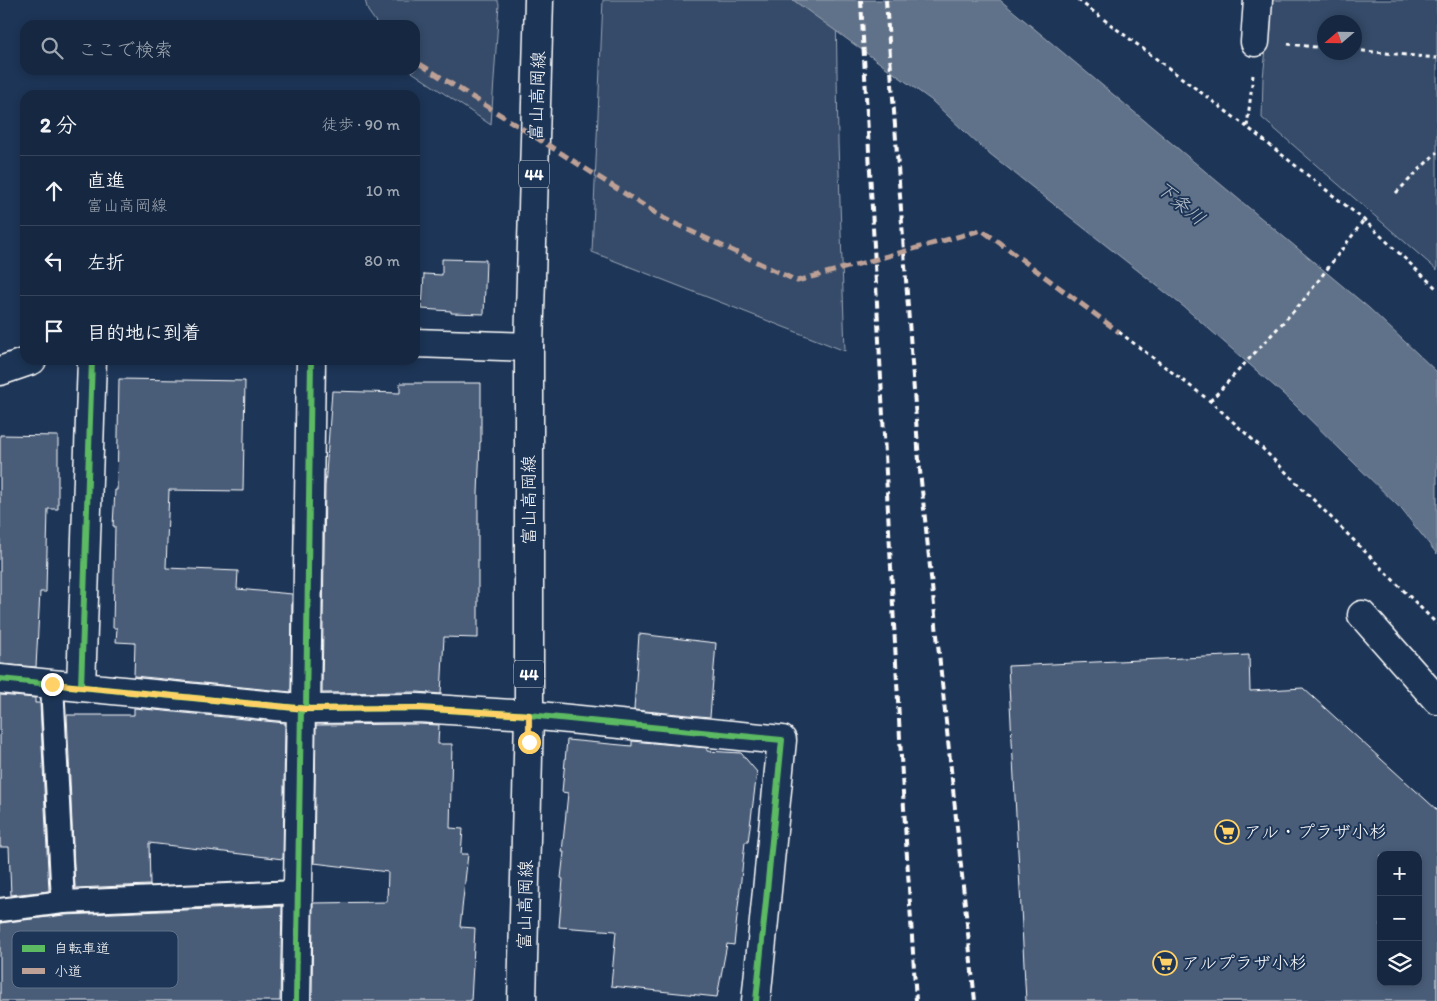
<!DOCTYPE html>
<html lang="ja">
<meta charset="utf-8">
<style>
body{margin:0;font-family:Itim,"Klee One",sans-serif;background:#23344c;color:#f1f3f6}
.controls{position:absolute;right:15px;bottom:15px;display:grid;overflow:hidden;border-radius:10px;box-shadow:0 2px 8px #0003}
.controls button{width:45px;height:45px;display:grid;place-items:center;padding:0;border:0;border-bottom:1px solid #35445a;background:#162841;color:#f1f3f6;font:25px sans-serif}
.compass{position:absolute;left:1317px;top:15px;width:45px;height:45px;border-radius:50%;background:#162841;box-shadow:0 2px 8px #0003;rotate:250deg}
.stop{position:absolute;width:15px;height:15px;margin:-11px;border:4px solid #ffd166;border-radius:50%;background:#fff}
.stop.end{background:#ffd166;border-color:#fff;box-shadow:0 1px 5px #0008}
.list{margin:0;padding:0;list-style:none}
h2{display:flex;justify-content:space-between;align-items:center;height:65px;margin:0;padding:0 20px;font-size:21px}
h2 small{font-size:16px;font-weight:400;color:#9ea6b1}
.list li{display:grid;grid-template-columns:32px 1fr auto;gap:15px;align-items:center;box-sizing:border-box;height:70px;padding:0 20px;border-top:1px solid #35445a}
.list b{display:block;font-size:19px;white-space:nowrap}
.list p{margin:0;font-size:16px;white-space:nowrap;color:#9ea6b1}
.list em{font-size:16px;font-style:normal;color:#9ea6b1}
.icon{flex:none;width:28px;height:28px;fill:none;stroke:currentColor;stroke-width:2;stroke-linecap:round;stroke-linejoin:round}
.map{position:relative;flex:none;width:1437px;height:1001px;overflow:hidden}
.search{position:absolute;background:#162841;box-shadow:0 2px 8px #0003;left:20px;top:20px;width:400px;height:55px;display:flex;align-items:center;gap:12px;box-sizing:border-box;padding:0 18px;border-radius:15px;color:#9ea6b1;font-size:19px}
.panel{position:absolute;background:#162841;box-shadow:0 2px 8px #0003;left:20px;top:90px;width:400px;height:275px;border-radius:15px}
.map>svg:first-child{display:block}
</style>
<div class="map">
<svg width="1437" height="1001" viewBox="0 0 1437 1001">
<rect width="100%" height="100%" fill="#1d3557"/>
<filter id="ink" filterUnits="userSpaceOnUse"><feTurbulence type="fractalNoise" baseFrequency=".02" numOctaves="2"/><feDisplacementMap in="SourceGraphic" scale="10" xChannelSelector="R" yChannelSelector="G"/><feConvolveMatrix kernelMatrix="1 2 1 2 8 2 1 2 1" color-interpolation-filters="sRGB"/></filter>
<g filter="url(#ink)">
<!-- green -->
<g fill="#364b69" stroke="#9aa5b4" fill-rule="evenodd">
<polygon points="365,0 497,0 499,4 491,125 412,72 410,70 415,70 415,25 378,25 368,11"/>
<polygon points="603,0 834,0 836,2 838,143 845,351 592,252"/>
<path d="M1271,0H1437V270L1262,118L1263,78ZM1324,22H1354V52H1324Z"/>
</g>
<!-- water -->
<polygon fill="#617289" stroke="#a0aab8" points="793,0 1000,0 1369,308 1437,372 1437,554 1402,510 1290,400 1184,307 980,146 931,100"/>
<!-- building -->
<g fill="#4a5d79" stroke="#fff" fill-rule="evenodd">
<polygon points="442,259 486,260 484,314 451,313 451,311 422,309 424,274 442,275"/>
<polygon points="119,379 245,381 243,491 169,490 166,568 238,571 237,589 292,594 291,692 134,676 135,643 116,642 117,628 113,628 115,526 113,526 115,490 117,490"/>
<polygon points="400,383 481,383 481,442 480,442 478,494 478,638 444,637 441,694 418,692 322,693 325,487 332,391 400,393"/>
<polygon points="0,435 58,436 58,509 48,509 46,592 40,592 36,667 0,664"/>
<polygon points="639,634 716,643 710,717 634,710"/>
<path d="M1249,655L1250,691L1303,688L1437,810V1001H1026L1008,666ZM1381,855H1418V982H1381Z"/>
<polygon points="0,695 35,698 35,703 40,703 49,891 11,895 9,847 0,847"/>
<polygon points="134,708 285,723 283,859 149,843 150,885 75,888 67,715 134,715"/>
<polygon points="418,724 439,725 438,744 452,744 450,828 463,829 461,854 468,854 460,927 475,928 471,1001 312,1001 313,903 387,902 388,872 314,863 316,725"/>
<polygon points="567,740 632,746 632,741 707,748 707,751 741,753 757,772 748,842 745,842 734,945 727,944 717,997 611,986 616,931 559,927 563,879 561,878 564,852 562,852 568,793 562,792"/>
<polygon points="282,906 280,1001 0,1001 0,923 64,915"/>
</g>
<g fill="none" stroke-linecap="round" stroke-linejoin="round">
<!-- service casing -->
<g stroke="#fff" stroke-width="26">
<g id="service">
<polyline points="52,684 63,902"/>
<polyline points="0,910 63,902 298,892"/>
</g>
</g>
<!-- minor casing -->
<g stroke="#fff" stroke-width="31">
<g id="minor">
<polyline points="1255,42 1258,0"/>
<polyline points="1362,615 1437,700"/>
<polyline points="0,679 306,709 418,708 529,715 782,740 756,1001"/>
<polyline points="81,687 92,360"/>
<polyline points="306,709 311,360"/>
<polyline points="296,1001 301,708"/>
</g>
</g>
<!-- tertiary casing -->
<g stroke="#fff" stroke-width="31">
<g id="tertiary">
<polyline points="415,343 529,347"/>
<polyline points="0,371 32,360"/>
</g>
</g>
<!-- primary casing -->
<g stroke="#fff" stroke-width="31">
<polyline id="primary" points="522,1001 529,715 529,347 539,0"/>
</g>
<!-- path -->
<g stroke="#fff" stroke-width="3" stroke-dasharray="4 4" stroke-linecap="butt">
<polyline points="1078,0 1247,127"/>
<polyline points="1288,44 1324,48"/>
<polyline points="1354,50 1437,58"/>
<polyline points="1253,75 1247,127 1364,220 1437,289"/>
<polyline points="1396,193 1437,152"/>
<polyline points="1119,332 1210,401 1263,449 1437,624"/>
<polyline points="1210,401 1303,301 1364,220"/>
</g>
<!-- service -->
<use href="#service" stroke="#1d3557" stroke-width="22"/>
<!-- minor -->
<use href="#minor" stroke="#1d3557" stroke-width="28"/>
<!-- tertiary -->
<use href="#tertiary" stroke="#1d3557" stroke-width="28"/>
<!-- primary -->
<use href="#primary" stroke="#1d3557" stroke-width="28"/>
<!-- rail -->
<g stroke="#fff" stroke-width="4" stroke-dasharray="8 4" stroke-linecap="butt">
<polyline points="861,0 902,776 916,1001"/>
<polyline points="886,0 919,461 975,1001"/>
</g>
<!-- quiet -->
<polyline stroke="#bda197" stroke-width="5" stroke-dasharray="10 5" stroke-linecap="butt" points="420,64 665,219 797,281 982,230 1119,332"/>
<!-- cycleway casing -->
<g stroke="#1d3557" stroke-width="9">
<g id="cycleway">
<polyline points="0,679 306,709 418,708 529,715 782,740 756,1001"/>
<polyline points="81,687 92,360"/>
<polyline points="306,709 311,360"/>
<polyline points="296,1001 301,708"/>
</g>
</g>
<!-- cycleway -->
<use href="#cycleway" stroke="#5cba63" stroke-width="6"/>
</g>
</g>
<g fill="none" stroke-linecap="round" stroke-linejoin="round" filter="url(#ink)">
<!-- route -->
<polyline stroke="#ffd166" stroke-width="6" points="52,684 306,709 418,708 529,715 529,742"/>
</g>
<!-- icons -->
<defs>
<g id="supermarket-ring" transform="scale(1.25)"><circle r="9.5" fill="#1d3557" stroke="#ffd166" stroke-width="1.5"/><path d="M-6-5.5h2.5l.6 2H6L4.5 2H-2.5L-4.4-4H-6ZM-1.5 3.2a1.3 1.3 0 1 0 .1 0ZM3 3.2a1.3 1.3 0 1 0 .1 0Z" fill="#ffd166"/></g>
</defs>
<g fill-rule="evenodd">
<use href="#supermarket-ring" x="1227" y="832"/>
<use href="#supermarket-ring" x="1165" y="963"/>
</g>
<g text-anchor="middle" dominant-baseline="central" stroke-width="4" stroke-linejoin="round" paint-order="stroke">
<!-- shield labels -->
<g fill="#1d3557" stroke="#bbc2cd" stroke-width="1">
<rect x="519" y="160.5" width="30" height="27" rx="4"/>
<rect x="514" y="660.5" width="30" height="27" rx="4"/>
</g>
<g font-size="16" font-weight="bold" fill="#fff">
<text x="534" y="174">44</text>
<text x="529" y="674">44</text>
</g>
<!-- street labels -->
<g font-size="18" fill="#fff" stroke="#1d3557">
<text transform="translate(537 96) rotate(-88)">富山高岡線</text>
<text transform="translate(529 500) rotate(-90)">富山高岡線</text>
<text transform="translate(525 905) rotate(-89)">富山高岡線</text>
</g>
<!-- poi labels -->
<g font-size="18" fill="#fff" stroke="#1d3557" text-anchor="start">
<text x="1244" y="832">アル・プラザ小杉</text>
<text x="1182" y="963">アルプラザ小杉</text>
</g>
<!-- water labels -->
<g font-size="19" font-style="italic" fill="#b8c0ca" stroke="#1d3557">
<text transform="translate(1181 203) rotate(40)">下条川</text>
</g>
</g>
<!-- legend -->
<rect x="12" y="931" width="166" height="57" rx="8" fill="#1d3557" stroke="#617289" stroke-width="1"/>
<rect x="22" y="945" width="23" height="7" fill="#5cba63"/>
<rect x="22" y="968" width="23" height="6" fill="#bda197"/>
<g font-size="14" fill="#fff">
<text x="54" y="953">自転車道</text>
<text x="54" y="976">小道</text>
</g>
</svg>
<div class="controls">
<button>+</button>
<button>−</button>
<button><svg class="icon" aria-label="layers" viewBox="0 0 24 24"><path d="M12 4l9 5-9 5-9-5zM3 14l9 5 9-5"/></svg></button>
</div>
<svg class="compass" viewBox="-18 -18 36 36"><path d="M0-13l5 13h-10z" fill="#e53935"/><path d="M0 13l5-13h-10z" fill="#9ea6b1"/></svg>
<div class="stop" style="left:529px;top:742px"></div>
<div class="stop end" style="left:52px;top:684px"></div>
<div class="search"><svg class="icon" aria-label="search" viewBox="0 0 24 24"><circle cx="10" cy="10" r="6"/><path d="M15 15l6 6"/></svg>ここで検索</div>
<section class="panel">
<h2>2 分<small>徒歩 · 90 m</small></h2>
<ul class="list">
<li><svg class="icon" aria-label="ahead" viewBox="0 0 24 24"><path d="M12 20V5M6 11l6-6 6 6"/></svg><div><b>直進</b><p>富山高岡線</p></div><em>10 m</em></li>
<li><svg class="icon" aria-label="left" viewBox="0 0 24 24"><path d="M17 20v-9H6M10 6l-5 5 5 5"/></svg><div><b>左折</b></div><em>80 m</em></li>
<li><svg class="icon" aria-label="arrive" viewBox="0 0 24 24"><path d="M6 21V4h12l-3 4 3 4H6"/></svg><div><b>目的地に到着</b></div></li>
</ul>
</section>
</div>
